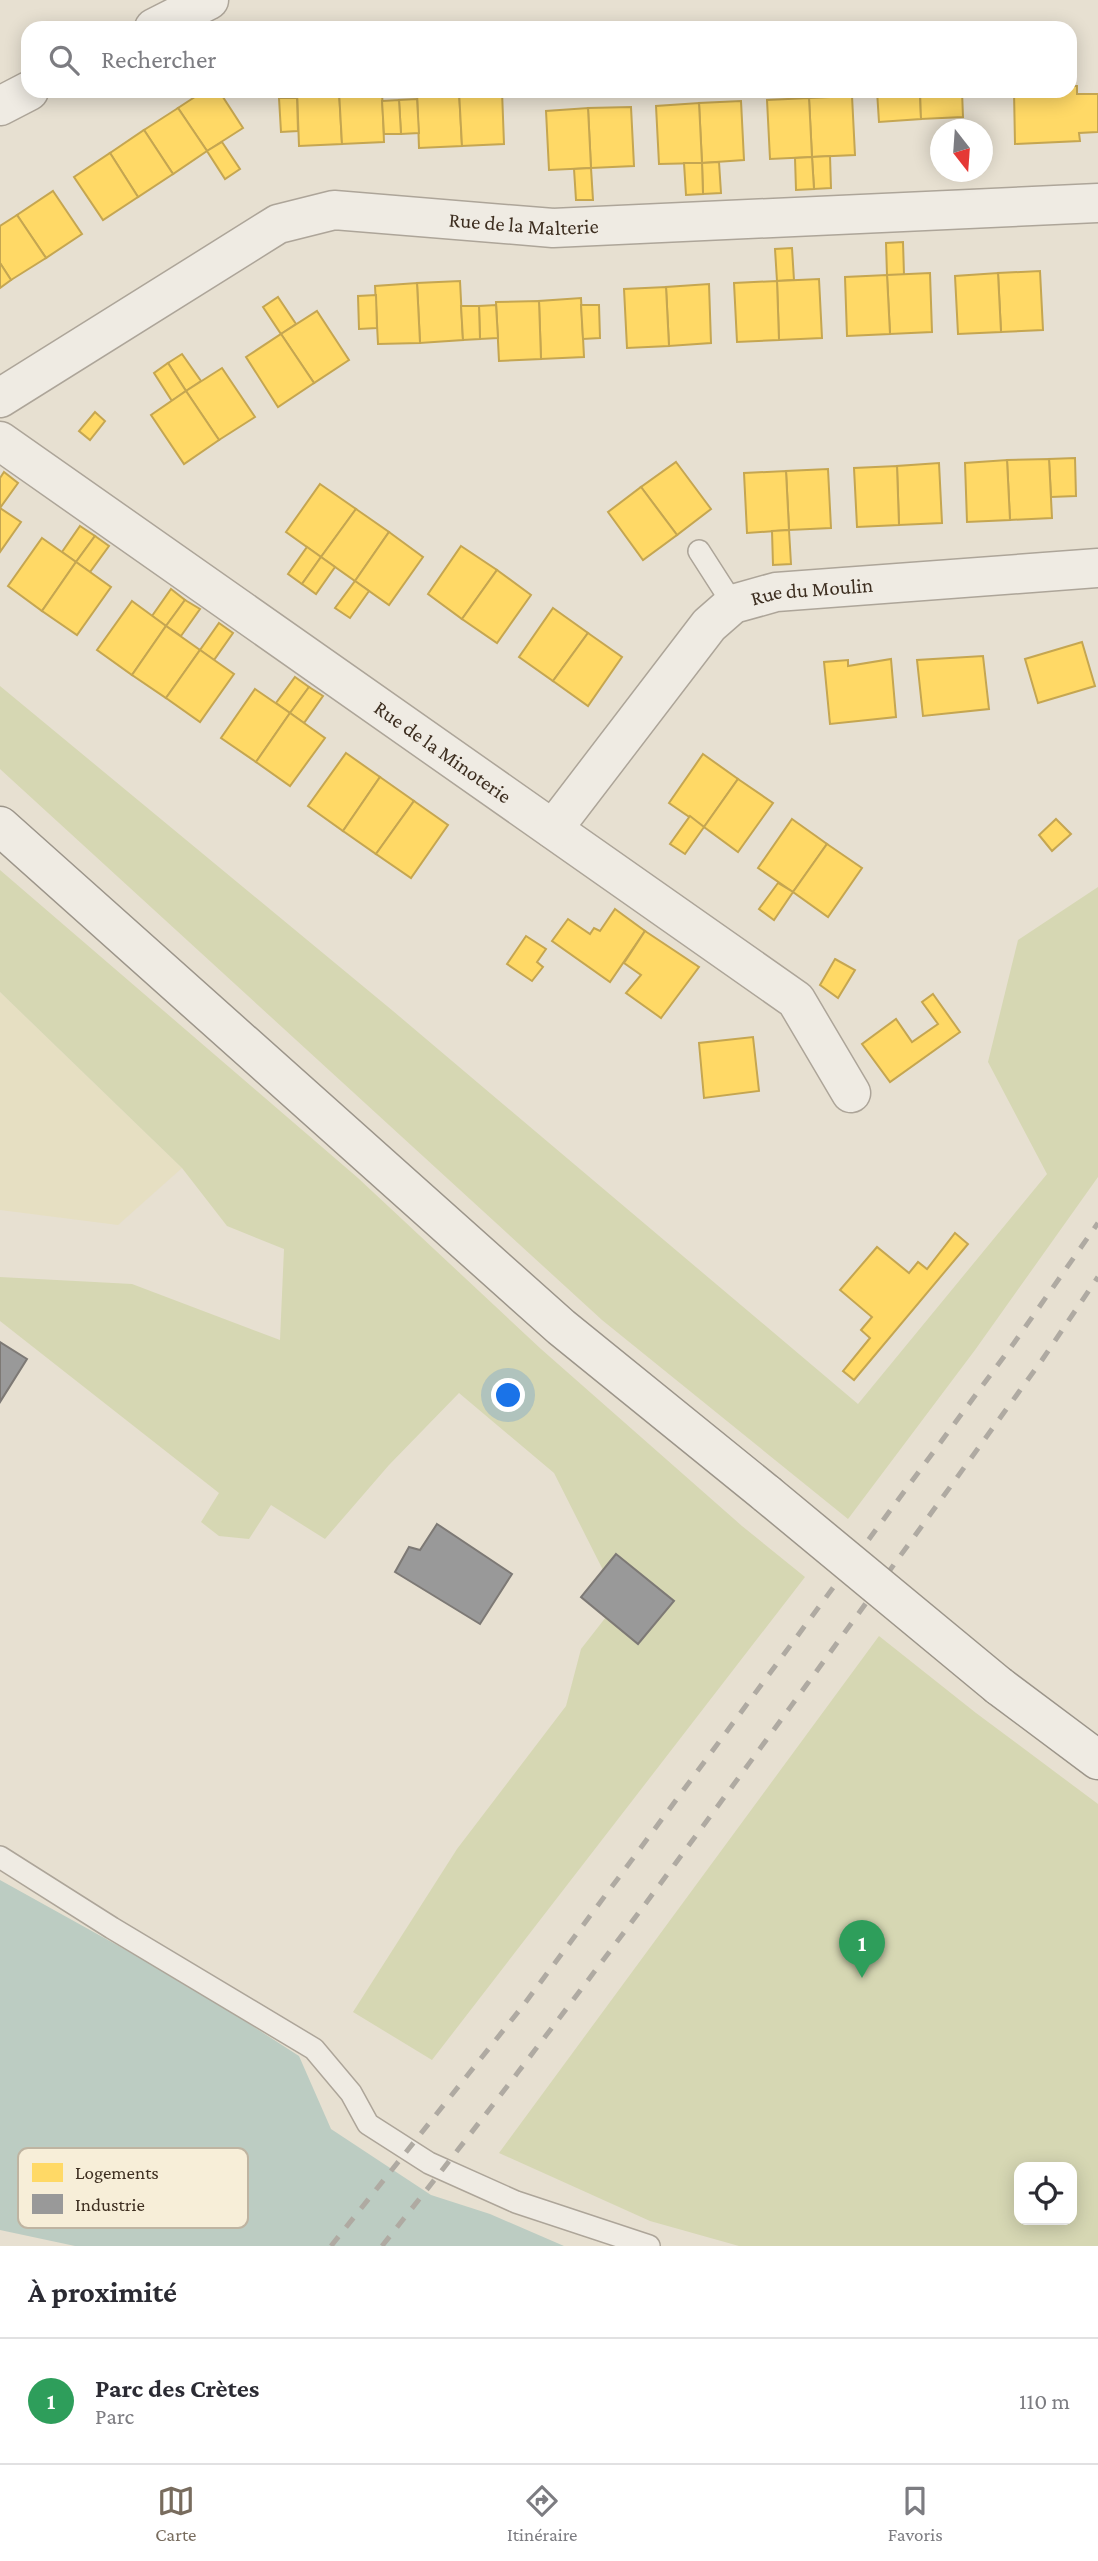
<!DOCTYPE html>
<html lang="fr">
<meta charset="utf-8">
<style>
body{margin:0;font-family:"Crimson Pro",serif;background:#f2f2f3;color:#2b2b33}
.controls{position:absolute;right:21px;bottom:21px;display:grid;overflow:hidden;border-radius:14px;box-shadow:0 4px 18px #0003}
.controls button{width:63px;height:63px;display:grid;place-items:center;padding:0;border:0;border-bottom:2px solid #e1e1e2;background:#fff;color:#2b2b33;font:35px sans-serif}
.compass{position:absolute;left:930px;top:119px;width:63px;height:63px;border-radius:50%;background:#fff;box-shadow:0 4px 18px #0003;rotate:163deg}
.you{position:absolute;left:509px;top:1396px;width:24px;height:24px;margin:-18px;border:5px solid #fff;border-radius:50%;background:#1a73e8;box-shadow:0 0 0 10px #1a73e833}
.badge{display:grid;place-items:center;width:46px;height:46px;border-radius:50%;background:#786c5e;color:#fff;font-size:23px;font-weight:700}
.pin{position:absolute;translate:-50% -58px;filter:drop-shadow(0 2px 4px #0008)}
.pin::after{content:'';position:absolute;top:37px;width:24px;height:21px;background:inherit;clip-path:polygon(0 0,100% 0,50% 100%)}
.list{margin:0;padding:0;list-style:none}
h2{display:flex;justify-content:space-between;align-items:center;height:91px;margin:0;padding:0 28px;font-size:30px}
h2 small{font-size:23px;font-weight:400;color:#7c7c81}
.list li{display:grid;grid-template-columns:46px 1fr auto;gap:21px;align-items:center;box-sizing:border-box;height:126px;padding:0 28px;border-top:2px solid #e1e1e2}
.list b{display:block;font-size:26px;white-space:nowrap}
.list p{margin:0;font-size:23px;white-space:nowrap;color:#7c7c81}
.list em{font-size:23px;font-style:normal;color:#7c7c81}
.icon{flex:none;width:38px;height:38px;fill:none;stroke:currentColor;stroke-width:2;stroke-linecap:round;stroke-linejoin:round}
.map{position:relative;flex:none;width:1098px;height:2246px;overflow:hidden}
.search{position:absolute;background:#fff;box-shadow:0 4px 18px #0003;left:21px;right:21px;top:21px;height:77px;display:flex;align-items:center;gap:18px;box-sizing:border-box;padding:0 24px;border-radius:21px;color:#7c7c81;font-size:26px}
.sheet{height:217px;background:#fff}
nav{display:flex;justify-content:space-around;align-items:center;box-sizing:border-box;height:98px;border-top:2px solid #e1e1e2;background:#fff;font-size:19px;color:#7c7c81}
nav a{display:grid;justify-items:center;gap:4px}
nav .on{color:#786c5e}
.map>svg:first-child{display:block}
</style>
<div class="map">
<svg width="1098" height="2246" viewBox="0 0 1098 2246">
<rect width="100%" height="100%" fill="#e7e0d1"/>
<!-- farmland -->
<polygon fill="#e6dfc2" points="0,992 182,1168 118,1225 0,1210"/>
<!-- green -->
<g fill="#d6d7b3" fill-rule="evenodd">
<polygon points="0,686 393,1011 858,1404 1047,1174 988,1062 1018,940 1098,887 1098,1177 975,1350 848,1519 602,1320 0,769"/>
<polygon points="0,870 358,1178 541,1349 742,1526 805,1577 432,2060 353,2012 457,1849 566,1706 581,1649 606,1617 639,1644 673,1601 616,1554 603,1570 554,1473 459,1393 389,1465 325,1539 271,1505 249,1539 219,1536 201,1522 219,1493 0,1321 0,1277 132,1284 280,1340 284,1249 227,1226 182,1168 0,992"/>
<path d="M879,1636L976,1713L1098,1804V2246H739L650,2221L499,2153ZM1072,2167V2220H1019V2167Z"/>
</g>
<!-- water -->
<polygon fill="#bcccc2" points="0,1880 189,1985 299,2056 331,2129 431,2195 490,2214 564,2246 75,2246 0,2230"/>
<!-- homes -->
<g fill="#ffd966" stroke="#c5a651" stroke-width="2">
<polygon points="1070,86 1077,86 1077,94 1098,94 1098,132 1079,133 1080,141 1015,144 1014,91 1070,91"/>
<polygon points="204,91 219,91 243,128 207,151 178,108"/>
<polygon points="297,91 339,91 342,144 299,146"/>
<polygon points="339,91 382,91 384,142 342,144"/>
<polygon points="417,91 459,91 462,146 419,148"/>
<polygon points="459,91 502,91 504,144 462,146"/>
<polygon points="877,91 920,91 921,119 879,122"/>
<polygon points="920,91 962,91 963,117 921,119"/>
<polygon points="852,96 855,155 812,157 809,98"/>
<polygon points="279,98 297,98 298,131 281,132"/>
<polygon points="809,98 812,157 770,159 767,100"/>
<polygon points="417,99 419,133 401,134 399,100"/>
<polygon points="399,100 401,134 384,134 382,101"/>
<polygon points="741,101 744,160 702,163 699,103"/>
<polygon points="699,103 702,163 659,164 656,106"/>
<polygon points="631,107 634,166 591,168 588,108"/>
<polygon points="178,108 207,151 173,174 144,130"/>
<polygon points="588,108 591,168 549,170 546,111"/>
<polygon points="144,130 173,174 138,197 110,153"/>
<polygon points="222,142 240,169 225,179 207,151"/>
<polygon points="110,153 138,197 103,220 74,177"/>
<polygon points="830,156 831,188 814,189 812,157"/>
<polygon points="812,157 814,189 796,190 795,158"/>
<polygon points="719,162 721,193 703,194 702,163"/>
<polygon points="684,163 702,163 703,194 686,195"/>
<polygon points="591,168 593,200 576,200 574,169"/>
<polygon points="53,191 82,234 46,258 17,215"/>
<polygon points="17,215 46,258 11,280 0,263 0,226"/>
<polygon points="903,242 904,275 887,275 886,243"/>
<polygon points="792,248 794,280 777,281 775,249"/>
<polygon points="0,263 11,280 0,288"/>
<polygon points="1040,271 1043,330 1001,332 998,273"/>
<polygon points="930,273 932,332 890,334 887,275"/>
<polygon points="998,273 1001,332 958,334 955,276"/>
<polygon points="887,275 890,334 847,336 845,277"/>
<polygon points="819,279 822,338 779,340 777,281"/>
<polygon points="460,281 463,340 420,343 417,283"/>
<polygon points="777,281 779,340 737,342 734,283"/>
<polygon points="417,283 420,343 378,344 375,286"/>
<polygon points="709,284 711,343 669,346 666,287"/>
<polygon points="666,287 669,346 627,348 624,289"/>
<polygon points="376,295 377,328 359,329 358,296"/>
<polygon points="278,297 296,324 281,334 263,307"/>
<polygon points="581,298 584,357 541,359 539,301"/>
<polygon points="539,301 541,359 499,361 496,302"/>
<polygon points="496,305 498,338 480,339 479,306"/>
<polygon points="581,305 599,305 600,338 583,339"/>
<polygon points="461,306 479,306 480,339 463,340"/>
<polygon points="317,311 349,360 314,383 281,334"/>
<polygon points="281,334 314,383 278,407 246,357"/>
<polygon points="182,354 201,381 186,391 168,363"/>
<polygon points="168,363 186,391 172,401 154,373"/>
<polygon points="222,368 255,417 219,440 186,391"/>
<polygon points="186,391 219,440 184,464 151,415"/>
<polygon points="95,412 105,421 90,440 79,431"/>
<polygon points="1075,458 1076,496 1051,497 1049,459"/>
<polygon points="1049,459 1052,518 1010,520 1007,460"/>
<polygon points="1007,460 1010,520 967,522 965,463"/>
<polygon points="676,462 711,509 677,535 641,487"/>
<polygon points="939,463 942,523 899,525 897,466"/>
<polygon points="897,466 899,525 857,527 854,468"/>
<polygon points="828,469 831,528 789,530 786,471"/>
<polygon points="786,471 789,530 747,533 744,473"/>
<polygon points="4,472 18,483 0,508 0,478"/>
<polygon points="320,484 356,509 321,557 286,532"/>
<polygon points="641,487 677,535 643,560 608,512"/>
<polygon points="0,508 21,522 0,552"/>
<polygon points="356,509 389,532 355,581 321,557"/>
<polygon points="80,526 95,536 76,562 62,552"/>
<polygon points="789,530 791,564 773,565 772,531"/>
<polygon points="389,532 423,557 389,605 355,581"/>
<polygon points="95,536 109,546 90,572 76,562"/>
<polygon points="42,538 76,562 42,611 8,586"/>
<polygon points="461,546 497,570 462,619 428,594"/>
<polygon points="307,547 321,557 302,584 288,574"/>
<polygon points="321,557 335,567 316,594 302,584"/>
<polygon points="76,562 111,587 77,635 42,611"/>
<polygon points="497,570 531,595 497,643 462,619"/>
<polygon points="355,581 369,591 350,618 335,608"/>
<polygon points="171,589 185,600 166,626 152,616"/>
<polygon points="185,600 200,609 181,636 166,626"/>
<polygon points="132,601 166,626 132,675 97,650"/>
<polygon points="553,608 588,633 553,681 519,657"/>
<polygon points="219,623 233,633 214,660 200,650"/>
<polygon points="166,626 200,650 166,698 132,675"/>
<polygon points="588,633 622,657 588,706 553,681"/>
<polygon points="1082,642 1095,686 1038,703 1025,659"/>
<polygon points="200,650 234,674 200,722 166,698"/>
<polygon points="983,656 989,709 923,716 917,660"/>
<polygon points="891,659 896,717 830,724 824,662 848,660 848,666"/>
<polygon points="295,677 309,687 290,713 276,703"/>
<polygon points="309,687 323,696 304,723 290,713"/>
<polygon points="255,689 290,713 256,762 221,738"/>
<polygon points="290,713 325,738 290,786 256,762"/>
<polygon points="346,753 380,777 343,831 308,806"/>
<polygon points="703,754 738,779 704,827 669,803"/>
<polygon points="380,777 414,801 376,854 343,831"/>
<polygon points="738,779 773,803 738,852 704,827"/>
<polygon points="414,801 448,825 411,878 376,854"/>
<polygon points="690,816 704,827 685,854 670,844"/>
<polygon points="792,819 827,844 793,892 758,868"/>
<polygon points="1056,819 1071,834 1052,851 1039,835"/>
<polygon points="827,844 862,868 828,917 793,892"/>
<polygon points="778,883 793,892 774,920 759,909"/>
<polygon points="615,909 645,931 610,982 552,941 568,919 590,934 594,928 600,931"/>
<polygon points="645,931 699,967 661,1018 626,993 641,975 624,963"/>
<polygon points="526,936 546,949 537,962 543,967 532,981 507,964"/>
<polygon points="835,959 855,970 838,998 820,985"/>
<polygon points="933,994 960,1032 890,1082 862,1044 896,1019 912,1042 938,1024 922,1002"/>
<polygon points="753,1037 759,1091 704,1098 699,1043"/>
<polygon points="955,1233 968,1244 854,1380 843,1371 870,1338 861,1330 872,1317 840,1290 877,1247 909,1273 918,1262 927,1269"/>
</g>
<!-- industry -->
<g fill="#999" stroke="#7d7975" stroke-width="2">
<polygon points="0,1342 27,1359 0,1402"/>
<polygon points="437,1524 512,1574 480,1624 395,1572 409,1547 420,1550"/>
<polygon points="616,1554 674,1601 638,1644 581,1597"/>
</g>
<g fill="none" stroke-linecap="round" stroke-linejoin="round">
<!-- lane casing -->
<g stroke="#ada599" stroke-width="24">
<g id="lane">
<polyline points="699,551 733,604"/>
<polyline points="0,1857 112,1928 314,2049 351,2093 368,2124 429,2163 516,2202 649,2246"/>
</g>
</g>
<!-- street casing -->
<g stroke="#ada599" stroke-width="41">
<g id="street">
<polyline points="154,28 209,0"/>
<polyline points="0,106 29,91"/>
<path id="s1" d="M0,398L278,224L334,210L553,228L1098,203"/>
<path id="s2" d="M0,441L796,1000L851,1093"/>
<path id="s3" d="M553,829L709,625L733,604L776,592L1098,568"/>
</g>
</g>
<!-- secondary casing -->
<g stroke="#9c958a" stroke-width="41">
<g id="secondary">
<polyline points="0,826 561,1327 767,1494"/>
<polyline points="999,1686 1098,1760"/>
</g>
</g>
<!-- lane -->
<use href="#lane" stroke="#efebe3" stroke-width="21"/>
<!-- street -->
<use href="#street" stroke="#efebe3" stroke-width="38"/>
<!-- secondary -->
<use href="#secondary" stroke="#efebe3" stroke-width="38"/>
<!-- rail -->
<g stroke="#afaaa2" stroke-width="5" stroke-dasharray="12 12" stroke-linecap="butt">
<polyline points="331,2246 522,2007 631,1861 1014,1343 1098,1223"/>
<path d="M382,2246C612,1958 826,1658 1042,1360L1098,1277"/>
</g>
<!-- secondary-bridge casing -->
<g stroke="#9c958a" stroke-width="41" stroke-linecap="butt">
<polyline id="secondary-bridge" points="767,1494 999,1686"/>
</g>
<!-- secondary-bridge -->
<use href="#secondary-bridge" stroke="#efebe3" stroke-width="38"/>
</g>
<g text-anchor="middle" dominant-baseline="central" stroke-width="7" stroke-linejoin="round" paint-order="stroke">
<!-- street labels -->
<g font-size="21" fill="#3d2e20" stroke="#f7eed8">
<text stroke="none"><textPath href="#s1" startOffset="576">Rue de la Malterie</textPath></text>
<text stroke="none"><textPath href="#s3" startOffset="369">Rue du Moulin</textPath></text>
<text stroke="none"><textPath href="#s2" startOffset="541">Rue de la Minoterie</textPath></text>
</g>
</g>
<!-- legend -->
<rect x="18" y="2148" width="230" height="80" rx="10" fill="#f7eed8" stroke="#bfb4a1" stroke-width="2"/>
<rect x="32" y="2163" width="31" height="19" fill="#ffd966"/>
<rect x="32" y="2194" width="31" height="20" fill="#999"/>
<g font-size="19" fill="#3d2e20">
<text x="75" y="2179">Logements</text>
<text x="75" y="2211">Industrie</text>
</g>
</svg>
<div class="controls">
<button><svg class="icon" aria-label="locate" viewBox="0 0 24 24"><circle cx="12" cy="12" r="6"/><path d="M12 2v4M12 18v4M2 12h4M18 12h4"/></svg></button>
</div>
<svg class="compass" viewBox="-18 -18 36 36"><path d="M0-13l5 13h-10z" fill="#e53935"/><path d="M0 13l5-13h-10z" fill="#7c7c81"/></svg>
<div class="you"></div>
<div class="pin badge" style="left:862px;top:1978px;background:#2e9e5b">1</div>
<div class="search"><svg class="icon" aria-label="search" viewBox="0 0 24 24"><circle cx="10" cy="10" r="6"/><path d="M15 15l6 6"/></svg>Rechercher</div>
</div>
<section class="sheet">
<h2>À proximité<small></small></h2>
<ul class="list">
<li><span class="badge" style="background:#2e9e5b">1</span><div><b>Parc des Crètes</b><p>Parc</p></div><em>110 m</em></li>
</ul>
</section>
<nav>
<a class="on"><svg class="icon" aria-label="map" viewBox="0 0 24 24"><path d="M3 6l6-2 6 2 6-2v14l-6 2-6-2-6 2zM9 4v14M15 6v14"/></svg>Carte</a>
<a><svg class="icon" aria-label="directions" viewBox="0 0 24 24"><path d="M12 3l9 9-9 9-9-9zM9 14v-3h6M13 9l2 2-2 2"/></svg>Itinéraire</a>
<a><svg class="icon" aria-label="saved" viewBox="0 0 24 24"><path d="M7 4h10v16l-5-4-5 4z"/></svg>Favoris</a>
</nav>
